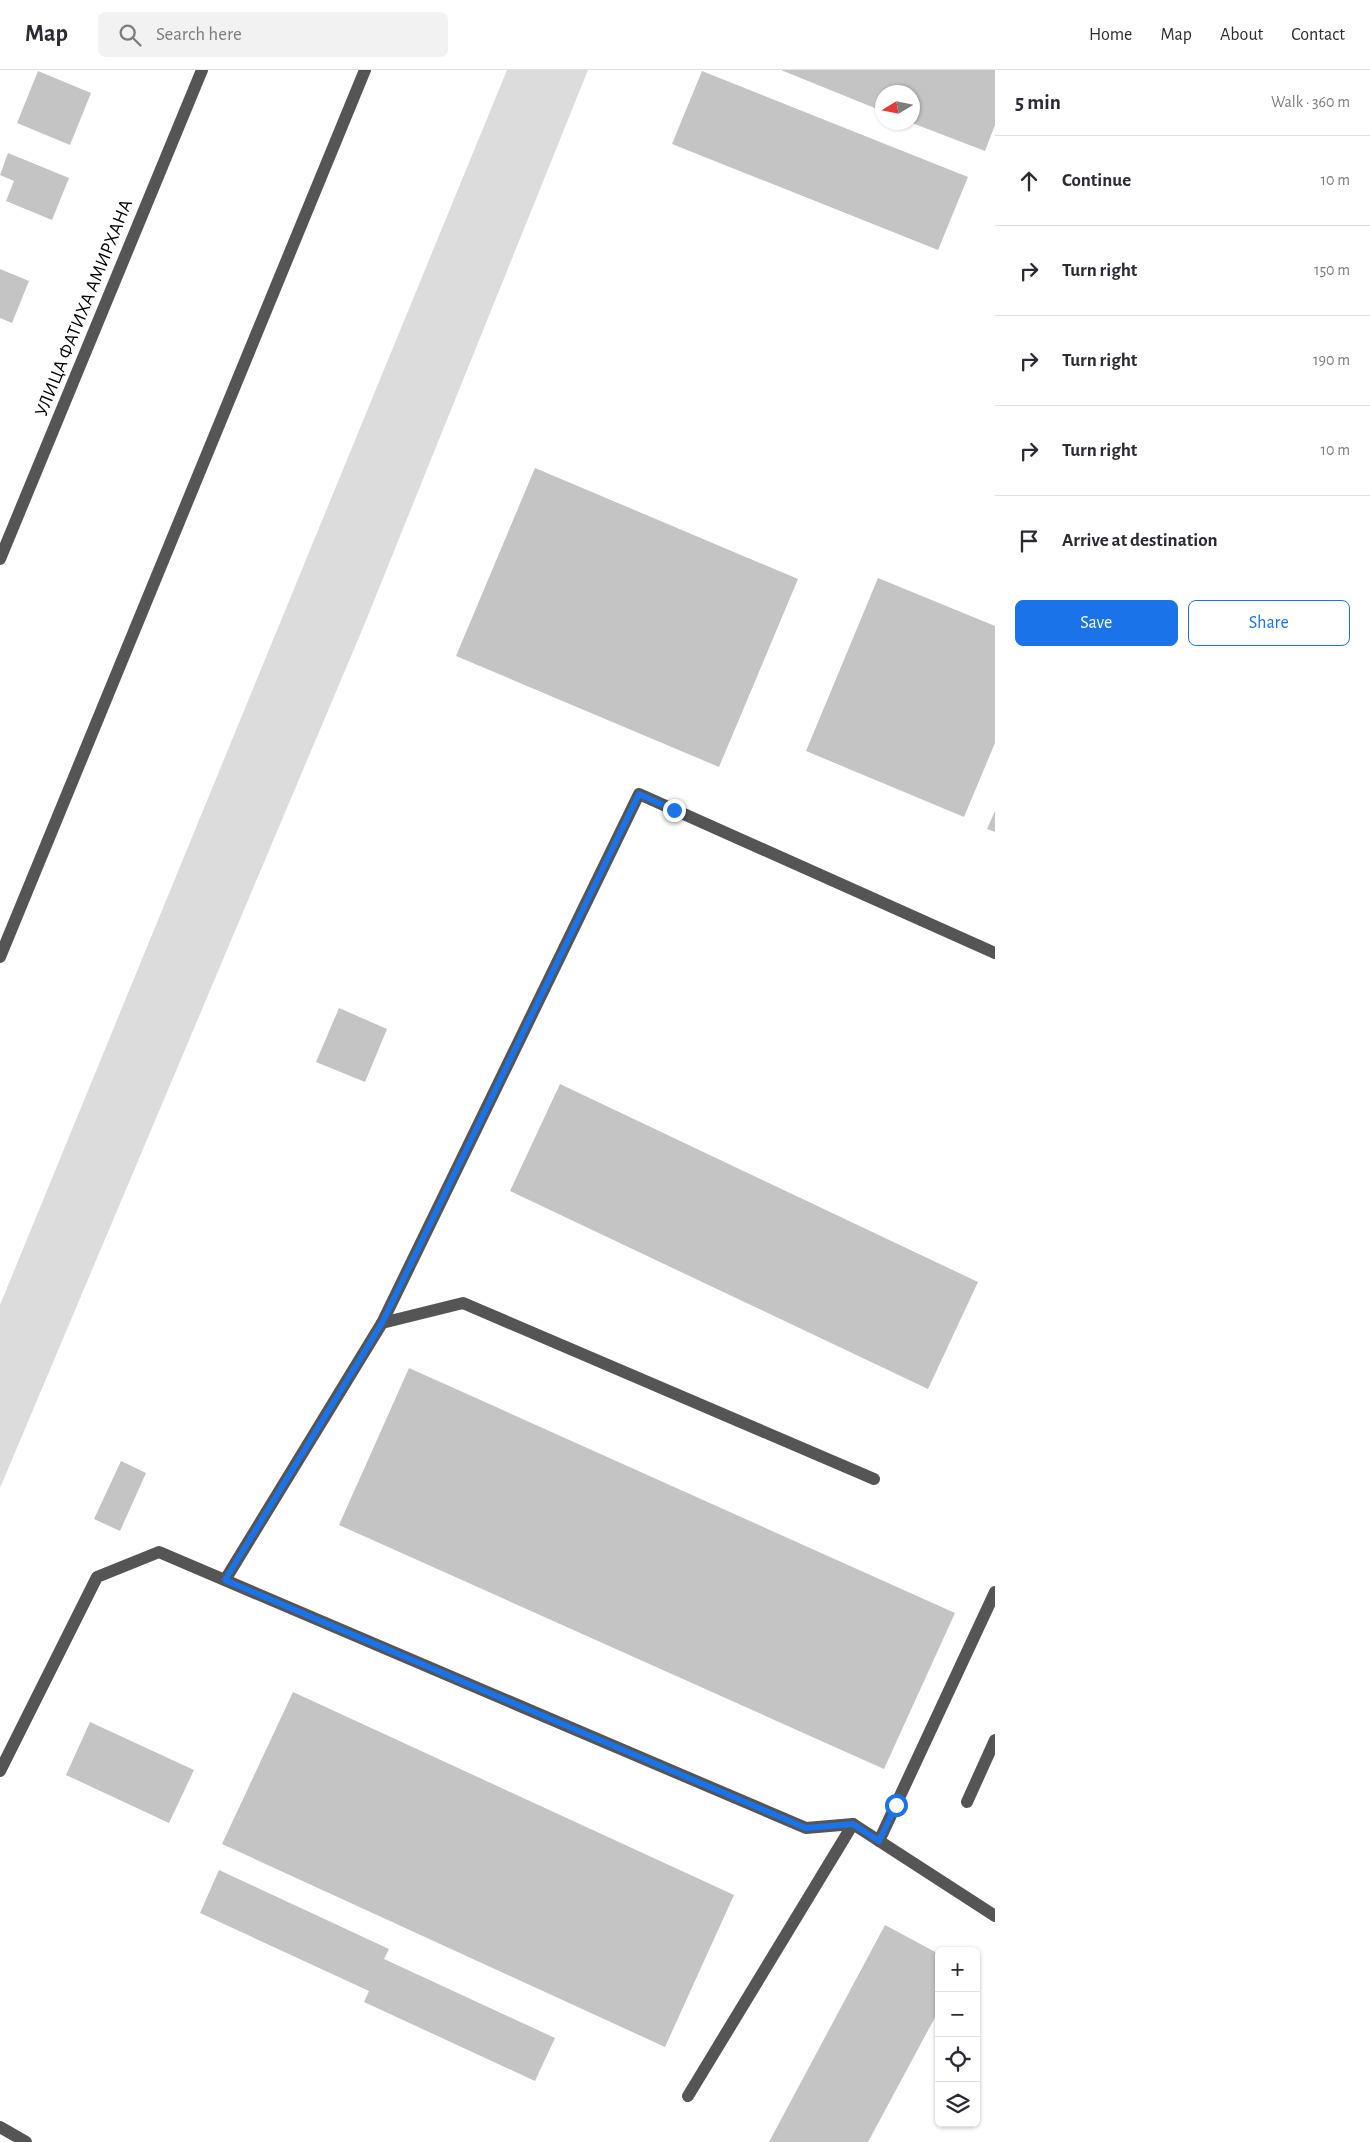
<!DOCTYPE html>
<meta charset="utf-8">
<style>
body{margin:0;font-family:"Alegreya Sans",sans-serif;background:#f2f2f3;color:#2b2b33}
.controls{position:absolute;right:15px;bottom:15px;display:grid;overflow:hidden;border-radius:8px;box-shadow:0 1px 4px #0004}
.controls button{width:45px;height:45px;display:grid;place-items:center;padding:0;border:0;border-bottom:1px solid #e1e1e2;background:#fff;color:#2b2b33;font:25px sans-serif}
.compass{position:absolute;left:875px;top:15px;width:45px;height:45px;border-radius:50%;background:#fff;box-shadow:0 1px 4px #0004;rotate:260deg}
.stop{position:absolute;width:15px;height:15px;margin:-11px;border:4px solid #1a73e8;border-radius:50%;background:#fff}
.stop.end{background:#1a73e8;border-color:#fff;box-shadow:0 1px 5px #0008}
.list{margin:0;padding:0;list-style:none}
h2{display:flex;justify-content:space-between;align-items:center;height:65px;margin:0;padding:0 20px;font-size:21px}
h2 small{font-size:16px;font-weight:400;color:#7c7c81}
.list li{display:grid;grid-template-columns:32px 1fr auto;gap:15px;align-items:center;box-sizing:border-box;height:90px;padding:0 20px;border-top:1px solid #e1e1e2}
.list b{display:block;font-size:19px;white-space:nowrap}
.list em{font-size:16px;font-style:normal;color:#7c7c81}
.actions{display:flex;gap:10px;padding:15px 20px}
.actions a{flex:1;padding:11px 0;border:1px solid #1a73e8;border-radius:8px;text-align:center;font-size:18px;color:#1a73e8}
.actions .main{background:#1a73e8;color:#fff}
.icon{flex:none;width:28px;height:28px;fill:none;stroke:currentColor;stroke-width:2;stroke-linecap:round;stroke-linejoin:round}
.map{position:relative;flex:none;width:995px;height:2072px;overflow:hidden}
header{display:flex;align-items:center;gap:30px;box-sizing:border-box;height:70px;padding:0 25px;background:#fff;border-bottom:1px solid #e1e1e2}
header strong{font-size:24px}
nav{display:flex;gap:28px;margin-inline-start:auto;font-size:18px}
.search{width:350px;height:45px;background:#f2f2f3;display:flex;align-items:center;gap:12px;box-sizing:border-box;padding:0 18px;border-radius:8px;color:#7c7c81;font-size:19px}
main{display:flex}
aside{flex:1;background:#fff}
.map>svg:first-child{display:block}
</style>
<header>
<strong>Map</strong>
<div class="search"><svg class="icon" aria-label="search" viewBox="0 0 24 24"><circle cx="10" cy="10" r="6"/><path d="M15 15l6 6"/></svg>Search here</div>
<nav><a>Home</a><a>Map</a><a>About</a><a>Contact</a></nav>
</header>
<main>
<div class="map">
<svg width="995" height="2072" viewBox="0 0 995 2072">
<rect width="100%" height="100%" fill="#fff"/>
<!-- green -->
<polygon fill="#dcdcdc" points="507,0 588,0 365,553 0,1418 0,1235"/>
<!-- building -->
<g fill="#c4c4c4">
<polygon points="781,0 995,0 995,55 985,81 912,53 912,22 882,22 882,41"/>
<polygon points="38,1 91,23 70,75 17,53"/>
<polygon points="702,1 968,107 938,180 672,74"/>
<polygon points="8,83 69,108 52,150 6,131 14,111 0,105"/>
<polygon points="0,199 29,211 12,253 0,248"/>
<polygon points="535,398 798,509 719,697 456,586"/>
<polygon points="878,508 995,556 995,673 964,747 806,681"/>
<polygon points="995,741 995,762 987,759"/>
<polygon points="339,938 387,959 365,1012 316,992"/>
<polygon points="560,1014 978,1212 928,1319 510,1121"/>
<polygon points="409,1298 955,1543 884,1699 339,1455"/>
<polygon points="121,1391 146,1403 120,1461 94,1449"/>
<polygon points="293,1622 734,1825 665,1977 222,1774"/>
<polygon points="90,1652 194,1700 169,1753 66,1705"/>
<polygon points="219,1800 389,1879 384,1889 555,1968 535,2011 364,1932 369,1921 200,1843"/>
<polygon points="885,1855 939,1884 939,1940 868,2072 769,2072"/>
</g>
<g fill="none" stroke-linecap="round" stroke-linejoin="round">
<!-- minor -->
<g stroke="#555" stroke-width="12">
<polyline points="0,489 202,0"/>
<polyline points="0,887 365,0"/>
<polyline points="382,1253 639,724 995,883"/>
<polyline points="225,1510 382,1253 463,1233 874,1409"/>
<polyline points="0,1701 97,1507 159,1482 806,1758 853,1754 995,1846"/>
<polyline points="967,1732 995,1670"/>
<polyline points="879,1771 995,1522"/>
<polyline points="688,2026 853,1754"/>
<polyline points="0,2057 26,2072"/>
</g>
</g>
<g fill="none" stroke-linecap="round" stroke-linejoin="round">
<!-- route -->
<polyline stroke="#1a73e8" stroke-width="6" points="674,740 639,724 382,1253 225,1510 806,1758 853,1754 879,1771 896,1735"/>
</g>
<g text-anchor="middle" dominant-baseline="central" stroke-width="4" stroke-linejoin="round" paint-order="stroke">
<!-- street labels -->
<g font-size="19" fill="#000" stroke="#fff">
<text transform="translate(84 238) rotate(-68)">УЛИЦА ФАТИХА АМИРХАНА</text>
</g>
</g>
</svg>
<div class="controls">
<button>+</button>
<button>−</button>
<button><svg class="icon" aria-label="locate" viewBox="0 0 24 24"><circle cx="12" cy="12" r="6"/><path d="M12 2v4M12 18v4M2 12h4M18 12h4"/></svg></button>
<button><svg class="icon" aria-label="layers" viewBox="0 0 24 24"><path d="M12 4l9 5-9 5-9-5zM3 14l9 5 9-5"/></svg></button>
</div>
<svg class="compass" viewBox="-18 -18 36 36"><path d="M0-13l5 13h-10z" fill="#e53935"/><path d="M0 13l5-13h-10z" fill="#7c7c81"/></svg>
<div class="stop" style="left:896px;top:1735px"></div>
<div class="stop end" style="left:674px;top:740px"></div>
</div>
<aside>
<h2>5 min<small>Walk · 360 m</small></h2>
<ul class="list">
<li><svg class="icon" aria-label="ahead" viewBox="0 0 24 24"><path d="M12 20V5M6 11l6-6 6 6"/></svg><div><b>Continue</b></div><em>10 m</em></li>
<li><svg class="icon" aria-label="right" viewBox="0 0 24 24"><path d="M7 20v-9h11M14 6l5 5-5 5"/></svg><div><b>Turn right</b></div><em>150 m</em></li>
<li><svg class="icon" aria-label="right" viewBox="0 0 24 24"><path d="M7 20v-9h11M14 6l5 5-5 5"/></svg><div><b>Turn right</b></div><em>190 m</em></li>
<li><svg class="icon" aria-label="right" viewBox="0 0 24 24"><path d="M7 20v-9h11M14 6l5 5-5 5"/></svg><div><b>Turn right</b></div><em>10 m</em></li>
<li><svg class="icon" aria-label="arrive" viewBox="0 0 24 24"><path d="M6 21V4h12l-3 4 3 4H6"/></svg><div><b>Arrive at destination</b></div></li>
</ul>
<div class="actions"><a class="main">Save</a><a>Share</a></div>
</aside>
</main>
